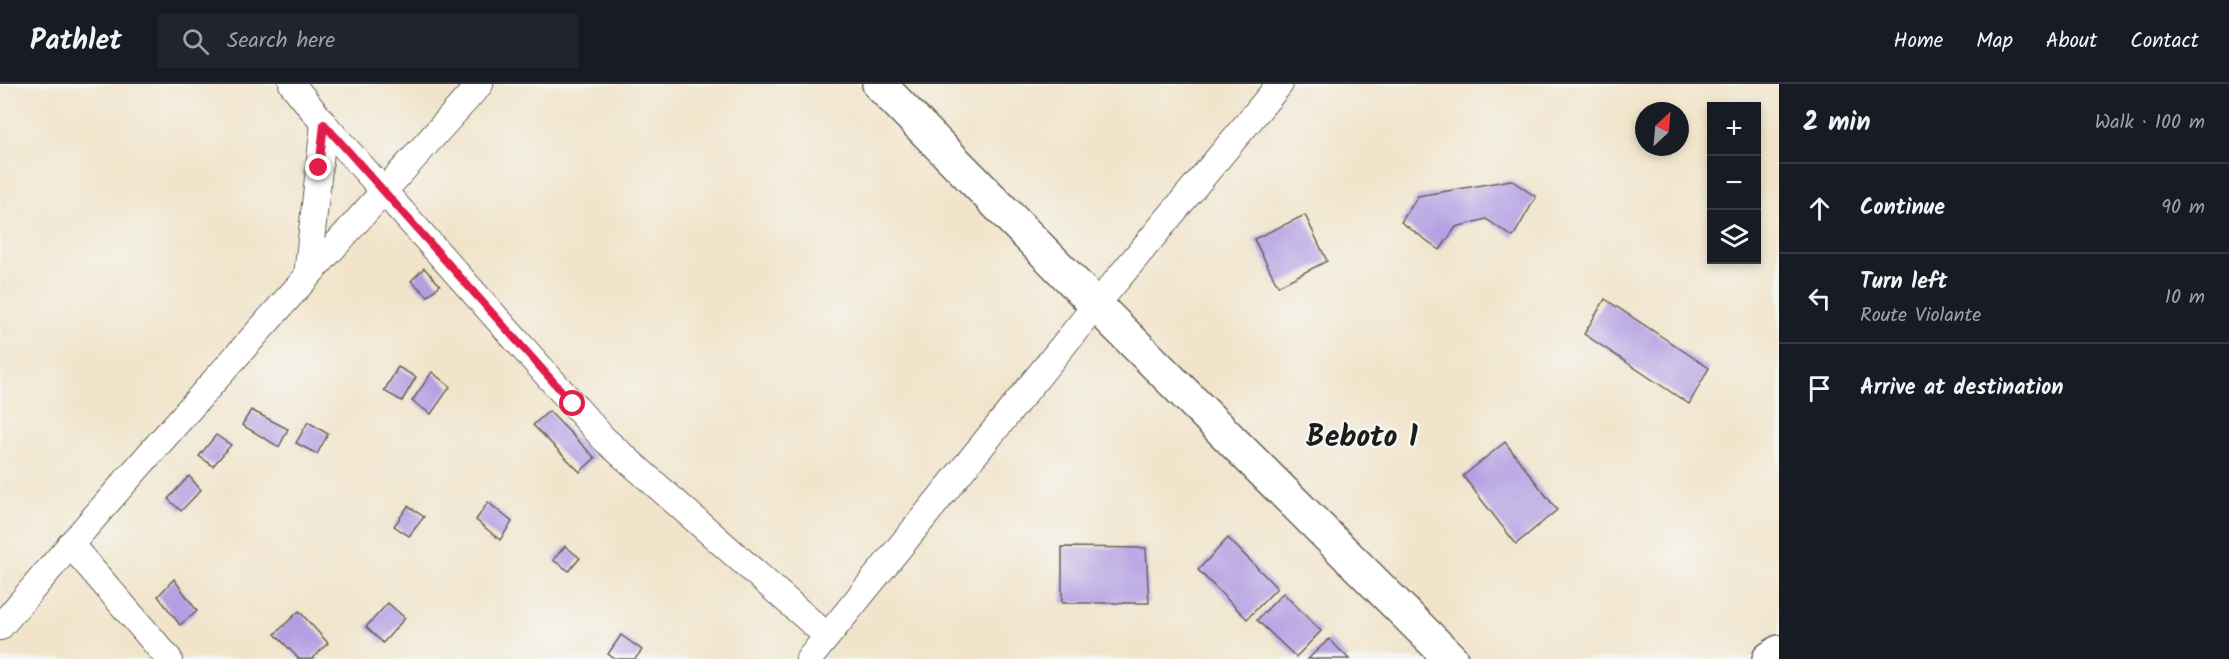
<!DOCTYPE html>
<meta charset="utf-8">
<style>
body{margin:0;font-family:Kalam,sans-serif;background:#20242c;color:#f1f3f6}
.controls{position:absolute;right:18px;top:18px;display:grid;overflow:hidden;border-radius:0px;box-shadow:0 3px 9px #0003}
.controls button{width:54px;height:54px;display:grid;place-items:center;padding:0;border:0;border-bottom:2px solid #363941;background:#171b24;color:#f1f3f6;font:30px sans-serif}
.compass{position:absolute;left:1635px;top:18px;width:54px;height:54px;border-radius:50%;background:#171b24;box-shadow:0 3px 9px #0003;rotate:26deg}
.stop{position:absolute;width:18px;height:18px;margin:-14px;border:4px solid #e11d48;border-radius:50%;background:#fff}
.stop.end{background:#e11d48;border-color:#fff;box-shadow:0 2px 6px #0008}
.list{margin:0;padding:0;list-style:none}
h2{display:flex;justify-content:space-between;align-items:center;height:78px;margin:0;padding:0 24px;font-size:26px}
h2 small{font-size:20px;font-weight:400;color:#9ea1a6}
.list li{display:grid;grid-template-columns:39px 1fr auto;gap:18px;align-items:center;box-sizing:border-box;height:90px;padding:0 24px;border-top:2px solid #363941}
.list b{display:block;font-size:22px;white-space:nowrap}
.list p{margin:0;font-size:20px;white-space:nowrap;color:#9ea1a6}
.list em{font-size:20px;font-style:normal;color:#9ea1a6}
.icon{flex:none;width:33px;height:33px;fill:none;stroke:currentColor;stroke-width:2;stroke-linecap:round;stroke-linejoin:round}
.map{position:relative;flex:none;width:1779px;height:575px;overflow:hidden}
header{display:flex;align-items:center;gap:36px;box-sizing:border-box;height:84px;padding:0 30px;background:#171b24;border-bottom:2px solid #363941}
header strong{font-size:28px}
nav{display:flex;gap:33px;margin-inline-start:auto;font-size:21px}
.search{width:420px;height:54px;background:#20242c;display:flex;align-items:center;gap:15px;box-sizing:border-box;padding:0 21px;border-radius:0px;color:#9ea1a6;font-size:22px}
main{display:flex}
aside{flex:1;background:#171b24}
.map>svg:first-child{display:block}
</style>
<header>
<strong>Pathlet</strong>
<div class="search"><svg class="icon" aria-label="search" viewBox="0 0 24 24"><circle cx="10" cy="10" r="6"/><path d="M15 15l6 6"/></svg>Search here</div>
<nav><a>Home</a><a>Map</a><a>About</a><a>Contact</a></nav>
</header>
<main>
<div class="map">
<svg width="1779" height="575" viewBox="0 0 1779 575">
<rect width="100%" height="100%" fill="#f6f6f2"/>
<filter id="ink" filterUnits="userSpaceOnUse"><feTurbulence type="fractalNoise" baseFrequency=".0167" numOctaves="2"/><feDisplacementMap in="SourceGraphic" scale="12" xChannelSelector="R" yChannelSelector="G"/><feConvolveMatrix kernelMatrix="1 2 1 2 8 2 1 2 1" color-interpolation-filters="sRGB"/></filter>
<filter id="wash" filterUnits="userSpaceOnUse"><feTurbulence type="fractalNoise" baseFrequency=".008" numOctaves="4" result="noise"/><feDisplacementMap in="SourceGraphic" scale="24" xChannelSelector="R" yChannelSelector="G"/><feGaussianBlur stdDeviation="1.35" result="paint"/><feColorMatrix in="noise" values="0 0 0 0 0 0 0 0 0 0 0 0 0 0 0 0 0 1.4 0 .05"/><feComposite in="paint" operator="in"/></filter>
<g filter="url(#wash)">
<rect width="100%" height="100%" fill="#f1e4cb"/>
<g id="blocks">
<!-- building -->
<g fill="#b29ee2">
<polygon points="1511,96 1536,113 1513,153 1486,135 1456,143 1440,166 1401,138 1418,112"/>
<polygon points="1305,131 1327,177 1278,202 1254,155"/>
<polygon points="424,184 440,201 428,212 411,197"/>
<polygon points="1605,215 1709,284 1689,320 1584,250"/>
<polygon points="398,283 416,293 402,317 384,307"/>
<polygon points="432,288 450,303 431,330 412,317"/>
<polygon points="251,326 288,345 279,363 242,341"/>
<polygon points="549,327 595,374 580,388 533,341"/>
<polygon points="308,338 328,350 317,370 296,359"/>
<polygon points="216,351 231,361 213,382 199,372"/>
<polygon points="1505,358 1557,426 1516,460 1463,392"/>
<polygon points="189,392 201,406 181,427 168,415"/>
<polygon points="488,418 512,438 500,456 476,436"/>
<polygon points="408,422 424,433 409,452 394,442"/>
<polygon points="1228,454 1277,504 1247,535 1198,486"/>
<polygon points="565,462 580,474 569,487 553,476"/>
<polygon points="1062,463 1146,464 1149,519 1062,519"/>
<polygon points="174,495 197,527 180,541 158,512"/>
<polygon points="1283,509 1321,547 1296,573 1257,536"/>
<polygon points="388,519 405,534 383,559 366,543"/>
<polygon points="299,527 328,559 312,575 299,575 275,550"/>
<polygon points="621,551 642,566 635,575 615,575 608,570"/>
<polygon points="1329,555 1349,575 1308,575"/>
</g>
</g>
</g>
<g filter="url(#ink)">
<use href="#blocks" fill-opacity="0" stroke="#676259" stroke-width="1.5"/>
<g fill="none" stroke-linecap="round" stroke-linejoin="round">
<!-- street casing -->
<g stroke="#676259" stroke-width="28">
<g id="street">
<polyline points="292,0 324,40 307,192"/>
<polyline points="324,40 604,355 827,552"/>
<polyline points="70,460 169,575"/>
<path d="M0,543C156,359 319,180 480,0"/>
<polyline points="809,575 1096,221 1280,0"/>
</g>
</g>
<!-- secondary casing -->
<g stroke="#676259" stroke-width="36">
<g id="secondary">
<polyline points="879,0 1096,221 1451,575"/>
<polyline points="1769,575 1779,568"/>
</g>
</g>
<!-- street -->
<use href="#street" stroke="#fff" stroke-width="26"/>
<!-- secondary -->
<use href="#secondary" stroke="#fff" stroke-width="33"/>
</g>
</g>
<g fill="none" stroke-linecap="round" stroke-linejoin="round" filter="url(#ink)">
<!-- route -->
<polyline stroke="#e11d48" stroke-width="8" points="319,84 324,40 573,320"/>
</g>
<g text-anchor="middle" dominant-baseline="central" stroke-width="5" stroke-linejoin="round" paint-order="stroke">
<!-- town labels -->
<g font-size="30" font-weight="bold" fill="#1c1c1c" stroke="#f6f6f2">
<text x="1362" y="354">Beboto 1</text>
</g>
</g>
</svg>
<div class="controls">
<button>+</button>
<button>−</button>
<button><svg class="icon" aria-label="layers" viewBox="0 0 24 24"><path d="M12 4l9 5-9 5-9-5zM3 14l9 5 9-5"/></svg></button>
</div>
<svg class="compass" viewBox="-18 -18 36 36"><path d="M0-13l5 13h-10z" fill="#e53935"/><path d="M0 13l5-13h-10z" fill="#9ea1a6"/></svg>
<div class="stop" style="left:573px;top:320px"></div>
<div class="stop end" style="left:319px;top:84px"></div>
</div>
<aside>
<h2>2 min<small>Walk · 100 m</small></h2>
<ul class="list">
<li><svg class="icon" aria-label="ahead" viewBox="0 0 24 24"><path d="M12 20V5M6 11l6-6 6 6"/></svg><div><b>Continue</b></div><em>90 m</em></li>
<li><svg class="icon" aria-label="left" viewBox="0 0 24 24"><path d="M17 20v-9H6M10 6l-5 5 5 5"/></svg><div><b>Turn left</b><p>Route Violante</p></div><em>10 m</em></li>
<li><svg class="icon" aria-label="arrive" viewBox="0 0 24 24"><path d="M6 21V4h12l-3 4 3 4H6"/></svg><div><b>Arrive at destination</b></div></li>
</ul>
</aside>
</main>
